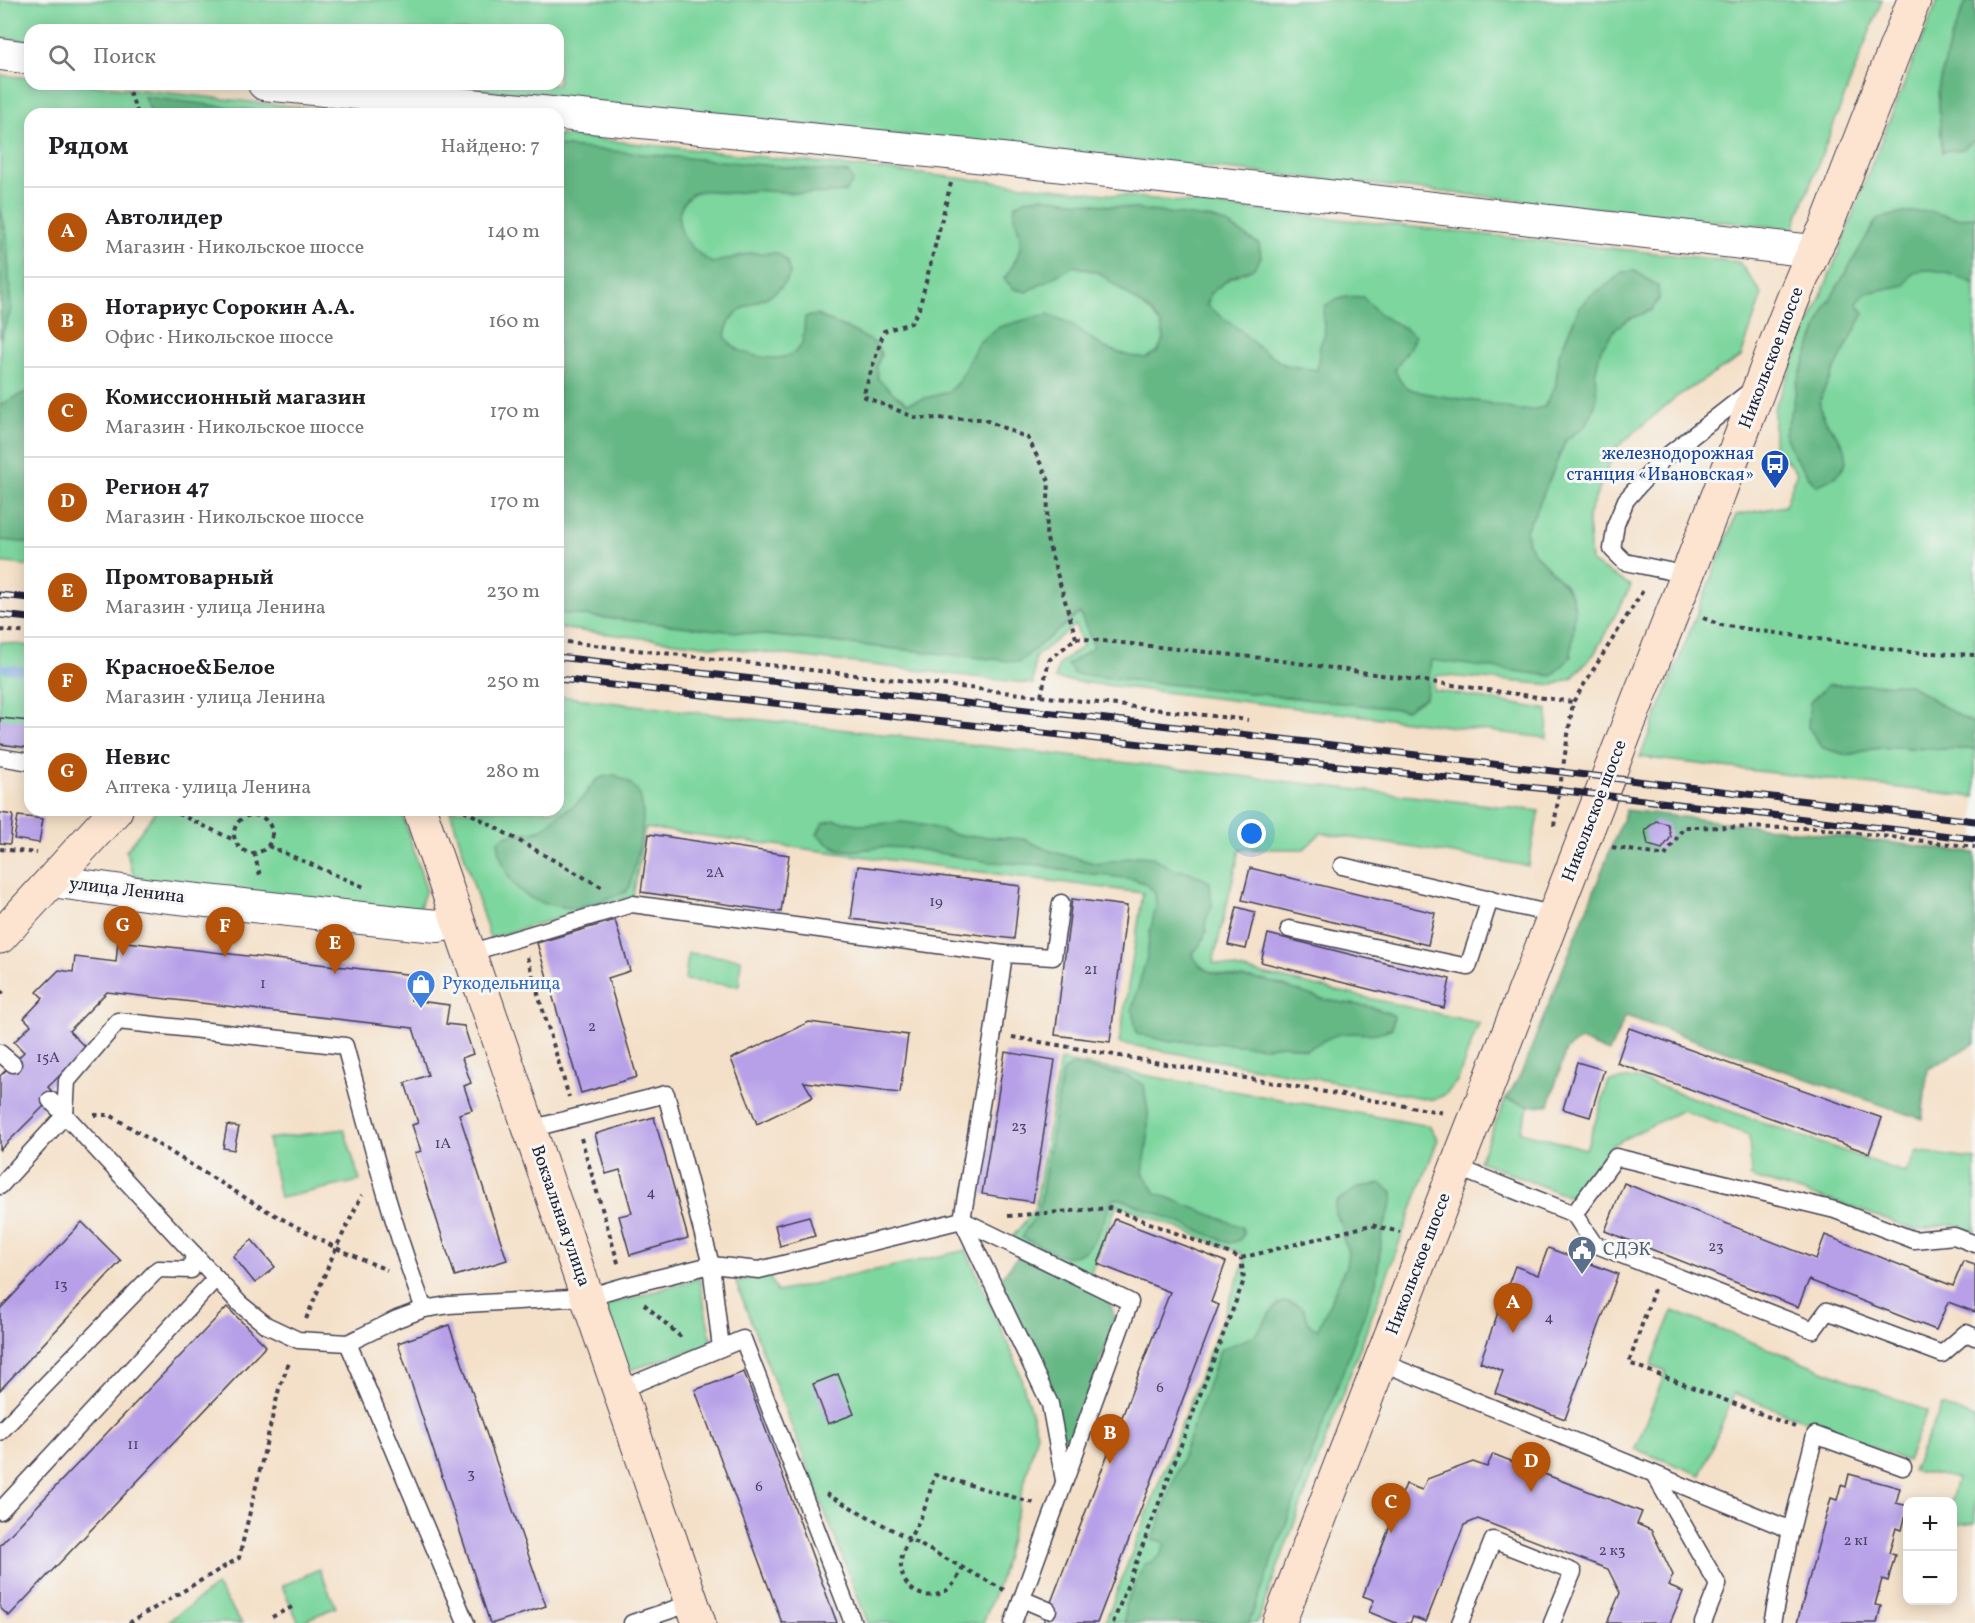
<!DOCTYPE html>
<html lang="ru">
<meta charset="utf-8">
<style>
body{margin:0;font-family:Vollkorn,serif;background:#f6f6f6;color:#202124}
.controls{position:absolute;right:18px;bottom:18px;display:grid;overflow:hidden;border-radius:12px;box-shadow:0 3px 15px #0003}
.controls button{width:54px;height:54px;display:grid;place-items:center;padding:0;border:0;border-bottom:2px solid #e0e0e0;background:#fff;color:#202124;font:30px sans-serif}
.you{position:absolute;left:1252px;top:834px;width:21px;height:21px;margin:-15px;border:4px solid #fff;border-radius:50%;background:#1a73e8;box-shadow:0 0 0 9px #1a73e833}
.badge{display:grid;place-items:center;width:39px;height:39px;border-radius:50%;background:#b45309;color:#fff;font-size:20px;font-weight:700}
.pin{position:absolute;translate:-50% -50px;filter:drop-shadow(0 2px 3px #0008)}
.pin::after{content:'';position:absolute;top:32px;width:21px;height:18px;background:inherit;clip-path:polygon(0 0,100% 0,50% 100%)}
.list{margin:0;padding:0;list-style:none}
h2{display:flex;justify-content:space-between;align-items:center;height:78px;margin:0;padding:0 24px;font-size:26px}
h2 small{font-size:20px;font-weight:400;color:#757577}
.list li{display:grid;grid-template-columns:39px 1fr auto;gap:18px;align-items:center;box-sizing:border-box;height:90px;padding:0 24px;border-top:2px solid #e0e0e0}
.list b{display:block;font-size:22px;white-space:nowrap}
.list p{margin:0;font-size:20px;white-space:nowrap;color:#757577}
.list em{font-size:20px;font-style:normal;color:#757577}
.icon{flex:none;width:33px;height:33px;fill:none;stroke:currentColor;stroke-width:2;stroke-linecap:round;stroke-linejoin:round}
.map{position:relative;flex:none;width:1975px;height:1623px;overflow:hidden}
.search{position:absolute;background:#fff;box-shadow:0 3px 15px #0003;left:24px;top:24px;width:540px;height:66px;display:flex;align-items:center;gap:15px;box-sizing:border-box;padding:0 21px;border-radius:18px;color:#757577;font-size:22px}
.panel{position:absolute;background:#fff;box-shadow:0 3px 15px #0003;left:24px;top:108px;width:540px;height:708px;border-radius:18px}
.map>svg:first-child{display:block}
</style>
<div class="map">
<svg width="1975" height="1623" viewBox="0 0 1975 1623">
<rect width="100%" height="100%" fill="#f6f6f2"/>
<filter id="ink" filterUnits="userSpaceOnUse"><feTurbulence type="fractalNoise" baseFrequency=".0167" numOctaves="2"/><feDisplacementMap in="SourceGraphic" scale="12" xChannelSelector="R" yChannelSelector="G"/><feConvolveMatrix kernelMatrix="1 2 1 2 8 2 1 2 1" color-interpolation-filters="sRGB"/></filter>
<filter id="wash" filterUnits="userSpaceOnUse"><feTurbulence type="fractalNoise" baseFrequency=".008" numOctaves="4" result="noise"/><feDisplacementMap in="SourceGraphic" scale="24" xChannelSelector="R" yChannelSelector="G"/><feGaussianBlur stdDeviation="1.35" result="paint"/><feColorMatrix in="noise" values="0 0 0 0 0 0 0 0 0 0 0 0 0 0 0 0 0 1.4 0 .05"/><feComposite in="paint" operator="in"/></filter>
<g filter="url(#wash)">
<rect width="100%" height="100%" fill="#f4e0c8"/>
<!-- green -->
<g fill="#7cd69d" stroke="#4f7c6c" stroke-width="1.5">
<polygon points="0,0 1882,0 1793,229 419,84 558,84 558,30 30,30 30,41 0,38"/>
<polygon points="1938,0 1975,0 1975,724 1952,714 1930,697 1856,686 1828,685 1847,755 1872,749 1896,747 1926,749 1975,749 1975,797 1640,757 1736,515 1785,506 1797,472 1774,447 1774,409 1833,267 1869,171"/>
<polygon points="0,75 30,78 30,84 86,84 364,114 30,114 30,566 0,562"/>
<polygon points="558,135 1739,262 1762,294 1741,357 1676,397 1616,448 1588,516 1591,562 1631,586 1594,654 1572,678 1554,685 1436,675 1433,690 1548,710 1547,738 1055,679 1059,664 1083,646 1075,625 1035,657 1033,684 558,628"/>
<polygon points="0,642 30,646 30,741 26,749 0,745"/>
<polygon points="558,696 1539,811 1528,866 1321,833 1304,849 1240,849 1213,963 1479,1023 1457,1081 1446,1094 1434,1100 1119,1043 1143,893 645,828 633,896 490,938 450,810 558,810"/>
<polygon points="157,810 401,810 426,889 420,907 407,912 153,886 133,874 126,851"/>
<polygon points="688,953 741,959 739,986 685,980"/>
<polygon points="1060,1060 1429,1126 1438,1139 1257,1623 1105,1622 1245,1260 1241,1253 1117,1204 1090,1275 1011,1239 1035,1209"/>
<polygon points="1636,1078 1906,1173 1917,1151 1975,1160 1975,1232 1955,1224 1916,1230 1842,1204 1751,1177 1749,1135 1682,1110 1612,1145 1570,1197 1479,1161 1506,1099 1529,1106 1520,1132 1586,1149 1609,1081"/>
<polygon points="344,1129 360,1181 280,1198 268,1139"/>
<polygon points="966,1250 1017,1364 1037,1433 1000,1579 983,1623 868,1623 736,1283 768,1274 777,1292"/>
<polygon points="699,1278 712,1344 624,1372 605,1306"/>
<polygon points="1673,1311 1927,1411 1907,1461 1734,1393 1701,1475 1635,1449 1666,1371 1651,1365"/>
<polygon points="1942,1406 1975,1418 1975,1522 1953,1525 1951,1501 1957,1478 1912,1471"/>
<polygon points="319,1569 336,1607 299,1623 282,1586"/>
<polygon points="216,1586 242,1623 166,1623"/>
</g>
<!-- forest -->
<g fill="#65b784" stroke="#446c60" stroke-width="1.5">
<polygon points="1967,0 1975,0 1975,139 1963,149 1942,152 1938,89 1950,41"/>
<polygon points="144,97 283,114 152,114"/>
<path d="M558,146L849,173L853,182L845,192C818,195 793,193 766,191C753,189 738,194 725,193C716,192 706,189 697,192C685,196 678,209 679,221C681,241 697,253 712,263L751,253H778L787,262L790,274C773,310 734,294 725,335C727,339 729,344 733,346C748,358 790,366 801,345C805,338 804,326 805,317L817,315L853,331L875,343L881,354L877,366L878,379L897,396L908,403L948,392L959,381L978,343L999,327L1036,317L1048,314L1071,324L1105,348L1129,356L1146,358L1158,351L1164,338L1161,325L1152,313L1099,273L1074,266L1027,292L1014,289L1004,279C1015,263 1025,248 1018,228C1014,217 1013,217 1015,205L1027,199L1041,197L1214,219L1227,224L1259,244L1261,257L1254,268L1230,278L1210,294L1207,306L1240,330L1259,348L1285,365L1317,370L1320,346L1325,333L1323,319L1325,306C1338,298 1348,295 1363,297L1380,315L1404,328L1415,336C1410,350 1402,358 1395,370C1399,380 1402,386 1413,390C1431,396 1457,398 1476,401C1502,404 1517,416 1544,407L1556,385L1558,357L1579,308L1590,296L1611,282L1622,272L1635,271L1658,286L1659,299L1652,310L1627,320L1616,328L1601,349L1595,374L1597,399L1592,413L1586,425L1566,440L1538,507L1526,530L1528,543L1535,554L1565,585L1572,596L1575,610L1571,657L1552,676L1431,660L1426,697L1406,710L1074,674L1067,665L1094,647L1080,613L1019,662L558,613Z"/>
<polygon points="0,207 7,235 11,311 0,340"/>
<path d="M1929,211L1955,218L1975,217V284C1958,277 1932,264 1914,273C1910,276 1907,281 1905,285L1866,293L1857,303L1864,313L1822,394C1821,398 1819,404 1820,408C1824,430 1864,450 1837,475C1831,480 1822,483 1816,486L1794,456L1784,433L1793,407L1797,382L1826,306L1877,219L1903,213Z"/>
<polygon points="30,390 30,543 0,540 0,405"/>
<path d="M1909,684C1931,698 1951,713 1975,724V749H1926L1896,747L1872,749L1847,755L1823,748L1808,727L1810,702L1828,685Z"/>
<path d="M615,775C625,780 636,785 640,796C649,820 635,862 630,886L626,892C610,897 593,906 577,908C571,909 564,907 558,906C520,902 502,878 498,841C511,829 527,836 542,829C549,825 554,818 560,814C565,810 571,808 576,804C592,791 589,776 615,775Z"/>
<polygon points="1626,810 1975,853 1975,1043 1928,1069 1922,1119 1626,1016 1609,1052 1580,1040 1566,1050 1549,1105 1529,1106 1506,1099 1521,1074"/>
<path d="M835,820L863,825L903,822L929,826L956,835L1023,839L1050,851L1098,864L1137,856L1152,857L1174,870L1187,871L1210,882L1212,907L1206,919V932L1201,944L1192,953C1197,963 1201,968 1211,972C1227,978 1244,978 1261,980C1285,984 1308,997 1332,1001C1354,1005 1375,1005 1394,1016L1392,1028C1372,1038 1361,1031 1341,1034C1328,1036 1317,1045 1306,1050C1292,1045 1282,1044 1268,1047L1185,1041L1170,1042L1137,1034L1132,1009L1147,957L1150,932L1156,906L1155,893L1145,883L1133,879L1067,871L1041,865L989,862L910,848L881,847L854,851L839,849L827,843L817,834L823,823Z"/>
<path d="M1072,1066H1079L1127,1076L1144,1085L1148,1112V1139L1143,1173L1156,1193L1242,1227L1244,1234C1240,1240 1237,1243 1229,1243L1121,1199H1113C1103,1218 1095,1260 1066,1256C1055,1255 1034,1242 1022,1238C1024,1228 1035,1221 1039,1210L1062,1074L1066,1069Z"/>
<path d="M1381,1184L1393,1192V1199L1382,1235L1376,1283L1249,1623H1125V1605L1144,1565C1155,1560 1164,1556 1164,1543L1159,1540H1153L1220,1350C1230,1344 1246,1341 1254,1335C1270,1322 1273,1291 1299,1306C1310,1312 1303,1326 1318,1329L1346,1266L1348,1252L1343,1238L1342,1225L1335,1214V1207L1337,1201L1359,1187Z"/>
<path d="M1019,1255L1102,1293C1110,1302 1113,1308 1115,1321L1071,1445L1061,1436L998,1282Z"/>
</g>
<g fill="none" stroke-linecap="round" stroke-linejoin="round">
<!-- stream -->
<polyline stroke="#72a4dd" stroke-width="8" points="0,668 30,671"/>
</g>
<g id="blocks">
<!-- building -->
<g fill="#b7a0e8">
<polygon points="0,718 30,721 30,748 0,744"/>
<polygon points="0,813 13,815 10,844 0,843"/>
<polygon points="18,816 43,819 39,843 14,839"/>
<polygon points="1656,821 1668,824 1671,837 1662,849 1648,845 1645,830"/>
<polygon points="649,834 789,855 781,912 641,892"/>
<polygon points="858,866 1020,886 1014,939 851,919"/>
<polygon points="1250,868 1435,913 1428,945 1242,900"/>
<polygon points="1072,899 1127,906 1110,1042 1055,1035"/>
<polygon points="1237,907 1255,912 1246,949 1228,945"/>
<polygon points="615,920 630,971 608,978 637,1077 581,1093 537,943"/>
<polygon points="1268,934 1450,979 1444,1008 1261,962"/>
<polygon points="118,941 414,975 411,1000 449,1005 446,1024 464,1026 473,1054 462,1058 471,1083 464,1086 472,1110 459,1114 507,1260 455,1276 415,1153 421,1151 412,1125 418,1123 405,1083 428,1075 413,1028 107,992 69,1031 87,1049 48,1087 55,1095 0,1150 0,1076 24,1052 14,1042 31,1025 24,1018 43,998 37,992 59,970 73,972 75,957 116,962"/>
<polygon points="809,1022 908,1035 900,1093 804,1082 813,1097 757,1124 731,1059"/>
<polygon points="1629,1028 1882,1118 1869,1153 1617,1063"/>
<polygon points="1005,1052 1055,1060 1033,1202 982,1194"/>
<polygon points="1577,1062 1604,1070 1590,1117 1563,1109"/>
<polygon points="654,1117 688,1238 630,1255 619,1216 632,1213 620,1170 606,1174 595,1134"/>
<polygon points="227,1125 239,1127 234,1150 223,1148"/>
<polygon points="1624,1183 1816,1259 1825,1235 1953,1286 1963,1261 1975,1265 1975,1312 1948,1302 1936,1330 1809,1280 1798,1307 1605,1231"/>
<polygon points="809,1216 815,1236 780,1246 775,1225"/>
<polygon points="1115,1219 1226,1262 1211,1302 1219,1305 1097,1623 1043,1623 1170,1292 1098,1264"/>
<polygon points="82,1222 121,1261 0,1390 0,1309"/>
<polygon points="252,1240 275,1267 255,1283 233,1256"/>
<polygon points="1548,1248 1618,1274 1565,1419 1495,1393 1503,1371 1480,1362 1515,1266 1538,1275"/>
<polygon points="227,1307 266,1346 9,1616 0,1608 0,1545"/>
<polygon points="449,1325 546,1606 494,1623 490,1623 398,1343"/>
<polygon points="744,1372 776,1457 837,1623 782,1623 695,1390"/>
<polygon points="838,1374 854,1414 828,1424 813,1384"/>
<polygon points="1493,1454 1642,1512 1637,1524 1651,1530 1673,1575 1668,1586 1683,1592 1670,1623 1607,1623 1620,1593 1608,1569 1478,1519 1464,1525 1426,1622 1413,1617 1410,1623 1396,1623 1369,1612 1374,1600 1363,1596 1406,1484 1422,1490 1427,1479 1473,1462 1487,1467"/>
<polygon points="1849,1474 1900,1488 1896,1503 1908,1506 1902,1530 1896,1528 1889,1553 1895,1555 1888,1581 1882,1579 1875,1605 1881,1606 1877,1623 1797,1623 1831,1498 1837,1500 1841,1485 1846,1487"/>
</g>
</g>
</g>
<g filter="url(#ink)">
<use href="#blocks" fill-opacity="0" stroke="#423e50" stroke-width="1.5"/>
<g fill="none" stroke-linecap="round" stroke-linejoin="round">
<!-- lane casing -->
<g stroke="#423e50" stroke-width="19">
<g id="lane">
<polyline points="1688,575 1625,562 1612,549 1616,524 1626,500 1640,484 1663,459 1754,388"/>
<polyline points="0,757 30,762"/>
<polyline points="1342,866 1556,915"/>
<polyline points="1289,929 1468,967 1490,899"/>
<polyline points="469,953 632,904 1004,954 1053,957 1061,903"/>
<polyline points="1004,954 993,1033 962,1220 1050,1404 1064,1480"/>
<polyline points="0,1053 13,1064"/>
<path d="M50,1100L65,1115L67,1081L118,1021L345,1046C369,1134 392,1224 424,1309"/>
<polyline points="530,1129 666,1094 711,1265 721,1348"/>
<polyline points="1456,1167 1574,1214 1594,1244 1813,1330 1827,1311 1942,1354 1966,1333 1975,1337"/>
<polyline points="0,1186 65,1115 240,1304 266,1325 298,1340 348,1343 397,1319 424,1309 449,1305 587,1297 625,1286 711,1265 759,1270 962,1220 1130,1302 1013,1623"/>
<polyline points="1574,1214 1616,1157 1835,1210 1914,1240 1954,1236 1975,1244"/>
<polyline points="348,1343 466,1623"/>
<polyline points="1381,1362 1791,1530"/>
<polyline points="619,1390 743,1339 853,1623"/>
<polyline points="0,1432 158,1269 191,1270 194,1254"/>
<polyline points="1654,1474 1718,1585 1703,1623"/>
<polyline points="0,1511 216,1278"/>
<polyline points="1022,1599 1048,1610"/>
<polyline points="632,1623 692,1603"/>
<polyline points="1460,1623 1493,1540 1573,1572 1552,1623"/>
<polyline points="1772,1623 1791,1530 1815,1435 1903,1467"/>
</g>
</g>
<!-- street casing -->
<g stroke="#423e50" stroke-width="34">
<g id="street">
<polyline points="0,54 30,58"/>
<polyline points="264,84 958,154 1813,251"/>
<polyline points="51,881 152,895 416,924 438,926 458,922"/>
</g>
</g>
<!-- secondary casing -->
<g stroke="#423e50" stroke-width="35">
<g id="secondary">
<polyline points="420,810 699,1623"/>
<polyline points="0,937 116,810"/>
<path d="M1279,1623L1639,697C1677,602 1714,507 1750,412C1774,350 1795,286 1826,227L1914,0"/>
</g>
</g>
<!-- path -->
<g stroke="#423e50" stroke-width="4" stroke-dasharray="4.5 4.5" stroke-linecap="butt">
<polyline points="126,84 138,114"/>
<polyline points="951,183 919,309 911,323 884,331 863,396 916,418 983,419 1028,438 1049,481 1046,536 1076,638"/>
<polyline points="1703,618 1720,625 1910,652 1975,655"/>
<polyline points="0,630 30,633"/>
<polyline points="558,641 1248,720"/>
<polyline points="1041,696 1049,660 1076,638 1261,658 1573,702"/>
<polyline points="170,810 234,840"/>
<polyline points="464,810 605,889"/>
<circle cx="253" cy="834" r="19"/>
<polyline points="1554,826 1573,702 1644,589"/>
<polyline points="268,846 364,887"/>
<polyline points="1612,847 1665,856 1684,827 1814,828 1975,847"/>
<polyline points="0,849 37,853"/>
<polyline points="254,853 261,879"/>
<polyline points="527,957 569,1097"/>
<polyline points="0,991 4,994"/>
<polyline points="1012,1037 1445,1113"/>
<polyline points="94,1115 110,1115 262,1208 336,1248 387,1270"/>
<polyline points="581,1138 619,1266"/>
<polyline points="1008,1216 1110,1208 1241,1258 1371,1225 1400,1232"/>
<polyline points="1654,1289 1629,1363 1795,1427"/>
<polyline points="644,1304 683,1339"/>
<polyline points="306,1319 336,1248 362,1195"/>
<polyline points="826,1494 1004,1590"/>
<path d="M963,1567C958,1578 951,1591 939,1594C917,1601 899,1583 901,1561C903,1546 914,1532 920,1519C927,1505 930,1489 935,1475L1034,1503"/>
<polyline points="272,1617 292,1607"/>
<polyline points="129,1623 239,1558 279,1389 290,1360"/>
<polyline points="1113,1623 1244,1280 1241,1258"/>
</g>
<!-- lane -->
<use href="#lane" stroke="#fff" stroke-width="16"/>
<!-- street -->
<use href="#street" stroke="#fff" stroke-width="32"/>
<!-- secondary -->
<use href="#secondary" stroke="#fde4d1" stroke-width="33"/>
<!-- rail casing -->
<g stroke="#22223b" stroke-width="7">
<g id="rail">
<polyline points="0,595 30,598"/>
<polyline points="0,615 30,618"/>
<polyline points="558,657 1248,735 1975,821"/>
<polyline points="558,679 1601,795 1975,839"/>
</g>
</g>
<!-- rail -->
<use href="#rail" stroke="#f6f6f2" stroke-width="4.5" stroke-dasharray="14" stroke-linecap="butt"/>
</g>
</g>
<!-- icons -->
<defs>
<g id="bus-pin" transform="scale(1.5)"><path d="M0 17L-7.5 6A9.5 9.5 0 1 1 7.5 6Z" fill="#1a4fb4" stroke="#f6f6f2"/><path d="M-5-6H5V4H4V6H2V4H-2V6H-4V4H-5ZM-3.5-4V0h7V-4ZM-3.5 1.2v1.5H-2V1.2ZM2 1.2v1.5H3.5V1.2Z" fill="#fff"/></g>
<g id="shop-pin" transform="scale(1.5)"><path d="M0 17L-7.5 6A9.5 9.5 0 1 1 7.5 6Z" fill="#3f7fe0" stroke="#f6f6f2"/><path d="M-5-2.5h2.3a2.7 3.5 0 0 1 5.4 0H5L5.5 6h-11ZM-1.5-2.5h3a1.5 2.3 0 0 0-3 0Z" fill="#fff"/></g>
<g id="civic-pin" transform="scale(1.5)"><path d="M0 17L-7.5 6A9.5 9.5 0 1 1 7.5 6Z" fill="#5c6f8a" stroke="#f6f6f2"/><path d="M-.6-6.5H3V-4.5H.6V-3L4-1V1h2V6H-6V1h2V-1L-.6-3ZM-1.2 2.5V6h2.4V2.5Z" fill="#fff"/></g>
</defs>
<g fill-rule="evenodd">
<use href="#bus-pin" x="1775" y="464"/>
<use href="#shop-pin" x="421" y="984"/>
<use href="#civic-pin" x="1582" y="1250"/>
</g>
<g text-anchor="middle" dominant-baseline="central" stroke-width="6" stroke-linejoin="round" paint-order="stroke">
<!-- number labels -->
<g font-size="15" fill="#474266">
<text x="715" y="873">2А</text>
<text x="936" y="902">19</text>
<text x="1091" y="970">21</text>
<text x="263" y="984">1</text>
<text x="592" y="1027">2</text>
<text x="48" y="1058">15А</text>
<text x="1019" y="1127">23</text>
<text x="443" y="1144">1А</text>
<text x="651" y="1193">4</text>
<text x="1716" y="1247">23</text>
<text x="61" y="1285">13</text>
<text x="1549" y="1318">4</text>
<text x="1160" y="1388">6</text>
<text x="133" y="1445">11</text>
<text x="471" y="1474">3</text>
<text x="759" y="1487">6</text>
<text x="1856" y="1541">2 к1</text>
<text x="1612" y="1551">2 к3</text>
</g>
<!-- street labels -->
<g font-size="18" fill="#22223b" stroke="#f6f6f2">
<text transform="translate(1772 358) rotate(-69)">Никольское шоссе</text>
<text transform="translate(1595 811) rotate(-69)">Никольское шоссе</text>
<text transform="translate(127 891) rotate(7)">улица Ленина</text>
<text transform="translate(560 1216) rotate(71)">Вокзальная улица</text>
<text transform="translate(1419 1264) rotate(-69)">Никольское шоссе</text>
</g>
<!-- transit labels -->
<g font-size="18" fill="#164399" stroke="#f6f6f2" text-anchor="end">
<text x="1754" y="454">железнодорожная<tspan x="1754" dy="21">станция «Ивановская»</tspan></text>
</g>
<!-- shop labels -->
<g font-size="18" fill="#366cbe" stroke="#f6f6f2" text-anchor="start">
<text x="442" y="984">Рукодельница</text>
</g>
<!-- service labels -->
<g font-size="18" fill="#4e5e75" stroke="#f6f6f2" text-anchor="start">
<text x="1603" y="1250">СДЭК</text>
</g>
</g>
</svg>
<div class="controls">
<button>+</button>
<button>−</button>
</div>
<div class="you"></div>
<div class="pin badge" style="left:1513px;top:1333px">A</div>
<div class="pin badge" style="left:1110px;top:1464px">B</div>
<div class="pin badge" style="left:1391px;top:1533px">C</div>
<div class="pin badge" style="left:1531px;top:1492px">D</div>
<div class="pin badge" style="left:335px;top:974px">E</div>
<div class="pin badge" style="left:225px;top:957px">F</div>
<div class="pin badge" style="left:123px;top:956px">G</div>
<div class="search"><svg class="icon" aria-label="search" viewBox="0 0 24 24"><circle cx="10" cy="10" r="6"/><path d="M15 15l6 6"/></svg>Поиск</div>
<section class="panel">
<h2>Рядом<small>Найдено: 7</small></h2>
<ul class="list">
<li><span class="badge">A</span><div><b>Автолидер</b><p>Магазин · Никольское шоссе</p></div><em>140 m</em></li>
<li><span class="badge">B</span><div><b>Нотариус Сорокин А.А.</b><p>Офис · Никольское шоссе</p></div><em>160 m</em></li>
<li><span class="badge">C</span><div><b>Комиссионный магазин</b><p>Магазин · Никольское шоссе</p></div><em>170 m</em></li>
<li><span class="badge">D</span><div><b>Регион 47</b><p>Магазин · Никольское шоссе</p></div><em>170 m</em></li>
<li><span class="badge">E</span><div><b>Промтоварный</b><p>Магазин · улица Ленина</p></div><em>230 m</em></li>
<li><span class="badge">F</span><div><b>Красное&amp;Белое</b><p>Магазин · улица Ленина</p></div><em>250 m</em></li>
<li><span class="badge">G</span><div><b>Невис</b><p>Аптека · улица Ленина</p></div><em>280 m</em></li>
</ul>
</section>
</div>
